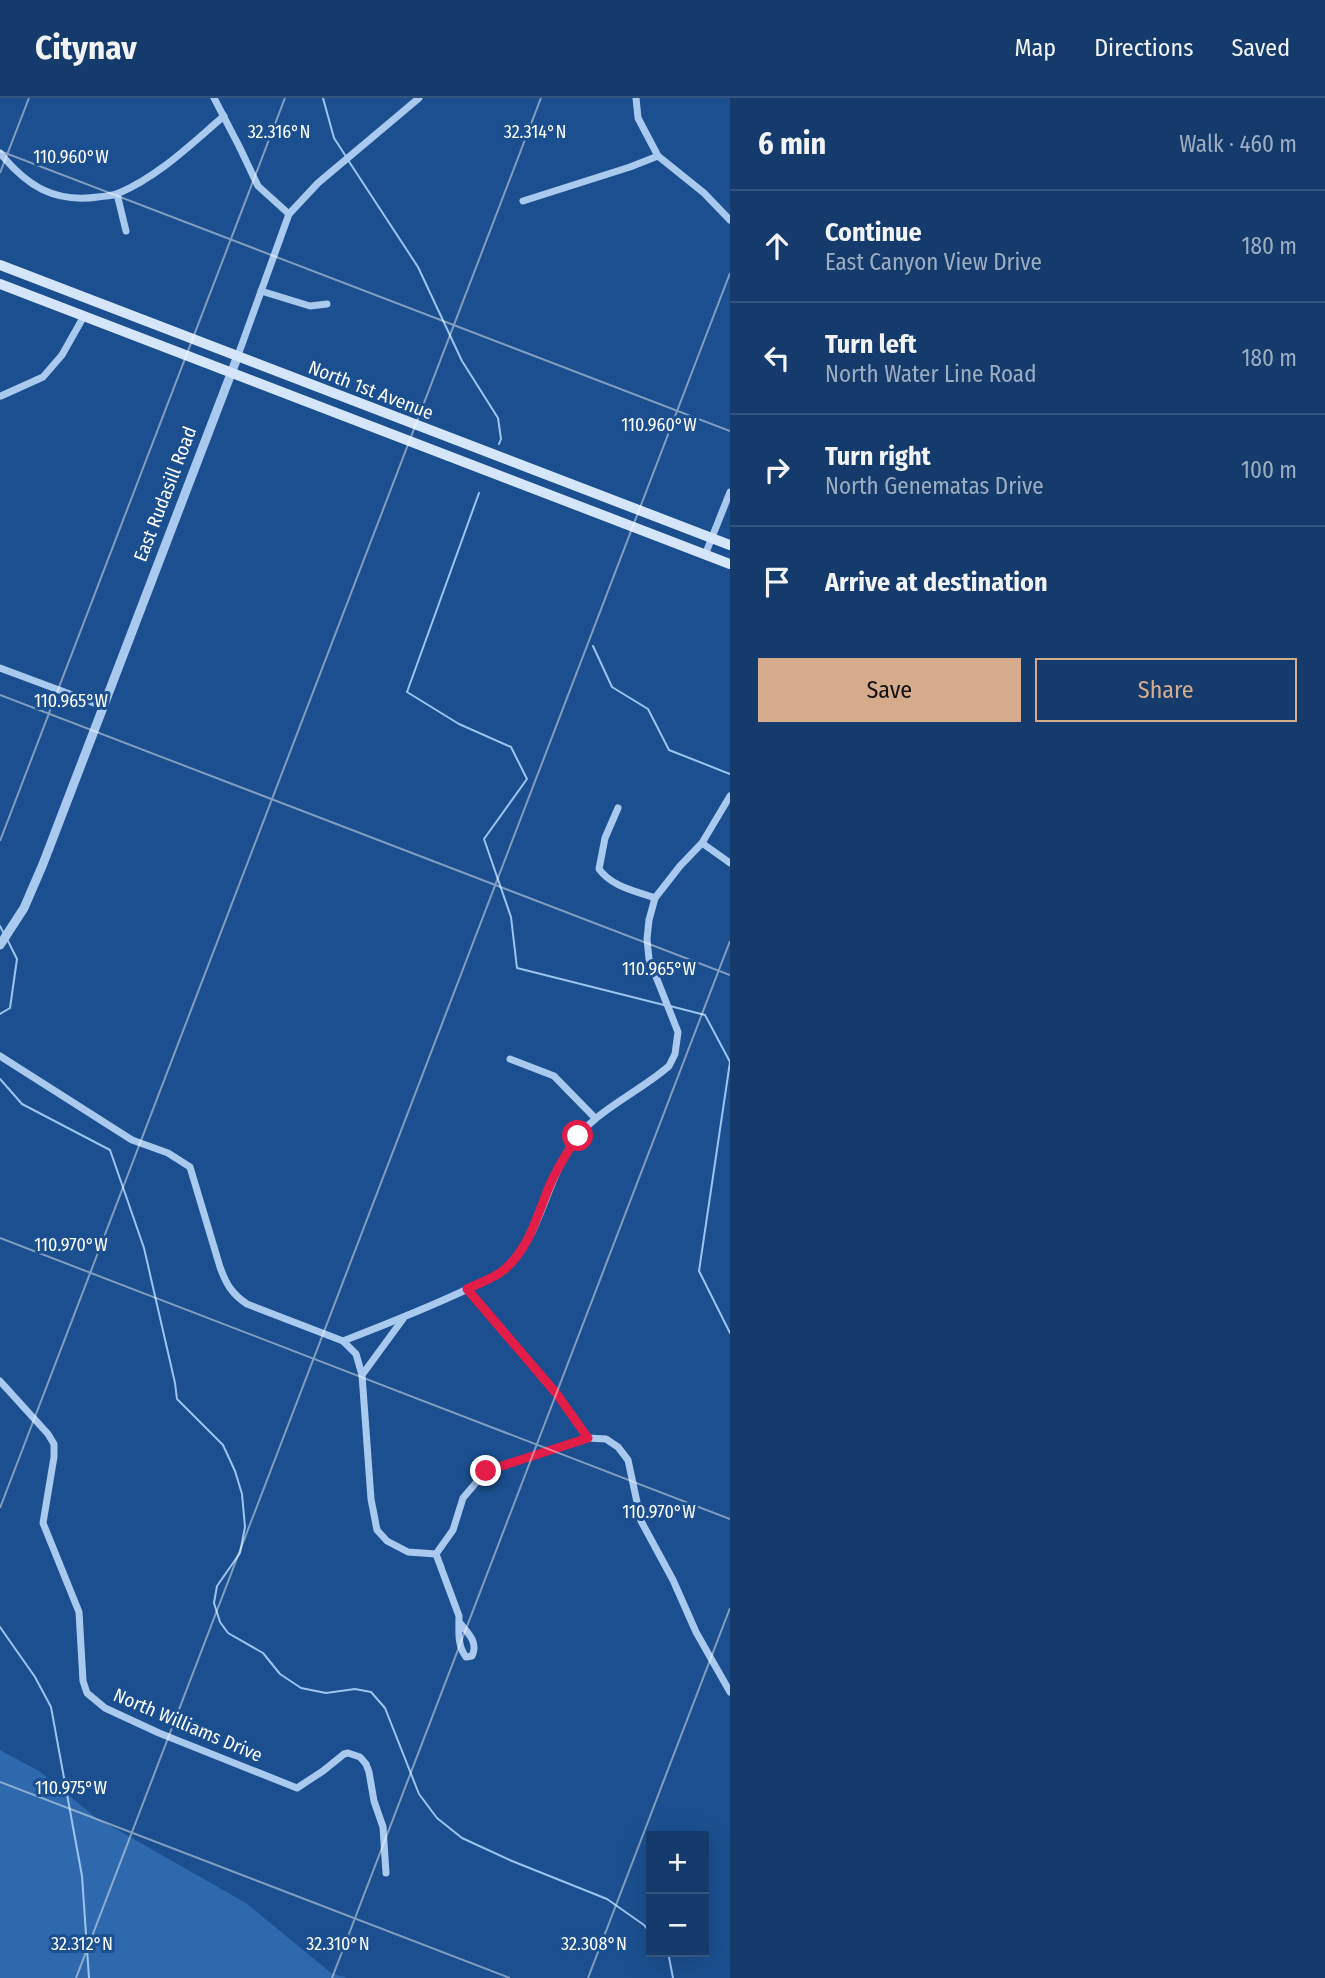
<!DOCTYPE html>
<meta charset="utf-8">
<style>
body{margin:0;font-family:"Fira Sans Condensed",sans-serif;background:#214673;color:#f1f3f6}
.controls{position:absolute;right:21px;bottom:21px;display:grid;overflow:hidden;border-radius:0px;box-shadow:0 7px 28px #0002}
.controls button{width:63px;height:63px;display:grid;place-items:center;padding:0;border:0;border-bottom:2px solid #33557e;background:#143b6b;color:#f1f3f6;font:35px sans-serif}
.stop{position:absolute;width:21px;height:21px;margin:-16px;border:5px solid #e11d48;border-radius:50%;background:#fff}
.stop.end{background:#e11d48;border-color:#fff;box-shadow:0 2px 7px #0008}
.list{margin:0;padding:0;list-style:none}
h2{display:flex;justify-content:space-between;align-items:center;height:91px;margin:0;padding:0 28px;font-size:30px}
h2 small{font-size:23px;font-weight:400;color:#9dadc1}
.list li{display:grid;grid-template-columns:46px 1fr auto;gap:21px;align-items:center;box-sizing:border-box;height:112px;padding:0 28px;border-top:2px solid #33557e}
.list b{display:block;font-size:26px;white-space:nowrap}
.list p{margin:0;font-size:23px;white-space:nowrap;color:#9dadc1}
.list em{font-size:23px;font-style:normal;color:#9dadc1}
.actions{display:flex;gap:14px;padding:21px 28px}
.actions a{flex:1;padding:16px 0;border:2px solid #d6ab8b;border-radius:0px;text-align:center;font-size:24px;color:#d6ab8b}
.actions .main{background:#d6ab8b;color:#111}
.icon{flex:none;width:38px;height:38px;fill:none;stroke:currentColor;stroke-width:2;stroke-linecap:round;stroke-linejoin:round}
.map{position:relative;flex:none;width:730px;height:1880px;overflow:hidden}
header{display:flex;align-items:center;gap:42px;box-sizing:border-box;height:98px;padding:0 35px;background:#143b6b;border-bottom:2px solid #33557e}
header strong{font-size:33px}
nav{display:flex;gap:38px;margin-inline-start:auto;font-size:24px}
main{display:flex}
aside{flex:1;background:#143b6b}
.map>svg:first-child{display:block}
</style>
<header>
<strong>Citynav</strong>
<nav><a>Map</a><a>Directions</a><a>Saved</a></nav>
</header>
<main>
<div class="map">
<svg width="730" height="1880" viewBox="0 0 730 1880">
<rect width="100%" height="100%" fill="#1b4f8f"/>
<!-- green -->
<polygon fill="#2e69ad" points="0,1652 39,1673 95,1719 246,1805 331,1875 348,1880 0,1880"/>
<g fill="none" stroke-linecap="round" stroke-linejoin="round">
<!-- stream -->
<g stroke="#9cc4f0" stroke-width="2">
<polyline points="323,0 334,40 345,57"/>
<polyline points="348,62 418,169 462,263 498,320 501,341 499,346"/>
<polyline points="479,395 407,594 459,626 511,649 527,681 484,741 511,819 517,870 664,907"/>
<polyline points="593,548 612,589 648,611 669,652 730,676"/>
<polyline points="0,828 4,836"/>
<polyline points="670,908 705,917 730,964 699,1173 730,1235"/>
<polyline points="0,916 10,910 17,861 7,841"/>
<polyline points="0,981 22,1006 110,1052 144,1150 175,1285 177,1301 223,1347 235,1373 242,1396 245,1429 240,1455 217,1488 214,1505 220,1524 228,1535 263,1555 280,1576 301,1590 326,1595 355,1591 371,1594 385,1610 419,1696 437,1720 462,1740 512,1763 607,1801 644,1827 651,1836"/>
<polyline points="0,1529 35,1579 51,1609 82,1778 89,1880"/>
<polyline points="668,1854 673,1880"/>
</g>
<!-- minor -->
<g stroke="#a9c9ee" stroke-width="7">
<polyline points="214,0 239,48 258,88 289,116"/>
<polyline points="636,0 638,20 658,58 704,95 730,122"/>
<path d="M0,55C27,88 54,105 98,99C105,98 113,98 119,95C159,78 191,46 224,18"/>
<polyline points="117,96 126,133"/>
<polyline points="523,103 630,69 658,58"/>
<polyline points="261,193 310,208 327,206"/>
<polyline points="237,260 289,116 318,85 419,0"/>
<polyline points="1,298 43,279 62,257 84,218"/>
<polyline points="705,457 730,394"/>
<polyline points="0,570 102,608"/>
<path d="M618,710L605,740L599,771C612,789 636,793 655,800"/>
<polyline points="702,745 730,765"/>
<path d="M0,958L132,1042L168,1055L190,1069L220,1169C226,1186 232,1196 247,1206L343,1243L356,1256L362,1277L371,1401L377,1432L387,1443L408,1454L436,1456L453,1432L463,1400L486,1373L588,1340L606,1341L618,1349L628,1362L641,1423L673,1482L696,1534L730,1594"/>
<polyline points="510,961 554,978 595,1020"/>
<polyline points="467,1191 556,1295 588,1340"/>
<path d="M343,1243C387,1226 430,1209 472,1189C482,1184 496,1179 505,1171C540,1140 545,1088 570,1049C594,1012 637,996 669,968L675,956L678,934L649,861L647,841L649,822L655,800L680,768L702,745L730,698"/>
<polyline points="362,1277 403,1221"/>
<polyline points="0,1283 48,1336 54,1346 54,1359 43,1425 79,1514 83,1583 87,1595 105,1610 159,1635 297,1690 323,1673 344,1656 348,1655 360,1659 366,1666 369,1674 374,1703 383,1729 386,1775"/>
<path d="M436,1456L459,1518C459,1532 457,1548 466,1559L472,1558C479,1544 467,1534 459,1524"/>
</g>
<!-- tertiary -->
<polyline stroke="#a9c9ee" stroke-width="9" points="0,847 24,810 43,766 237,260"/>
<!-- secondary -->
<g stroke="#d6e6fa" stroke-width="10">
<polyline points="0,167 730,447"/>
<polyline points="0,186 730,466"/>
</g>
</g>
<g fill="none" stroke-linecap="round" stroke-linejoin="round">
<!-- route -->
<path stroke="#e11d48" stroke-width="9" d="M486,1373L588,1340L556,1295L467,1191C479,1185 495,1180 505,1171C532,1147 538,1112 553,1080C560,1066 569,1051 578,1038"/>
</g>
<!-- ticks -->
<path fill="none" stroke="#fff" stroke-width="2" stroke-opacity="0.45" d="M0,53L730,333M0,75L29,0M0,597L730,877M0,743L285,0M0,1140L730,1421M0,1410L541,0M0,1684L510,1880M76,1880L730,175M332,1880L730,843M588,1880L730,1510"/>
<g text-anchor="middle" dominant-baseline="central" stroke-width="6" stroke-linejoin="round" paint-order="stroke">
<!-- street labels -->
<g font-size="19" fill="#fff" stroke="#1b4f8f">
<text transform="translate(371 292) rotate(21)">North 1st Avenue</text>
<text transform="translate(165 396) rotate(-69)">East Rudasill Road</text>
<text transform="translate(188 1627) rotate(23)">North Williams Drive</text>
</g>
</g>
<g font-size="18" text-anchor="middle" fill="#fff" stroke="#1b4f8f" stroke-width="6" stroke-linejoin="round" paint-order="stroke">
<text x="279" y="40">32.316°N</text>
<text x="535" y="40">32.314°N</text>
<text x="71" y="65">110.960°W</text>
<text x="659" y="333">110.960°W</text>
<text x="71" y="609">110.965°W</text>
<text x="659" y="877">110.965°W</text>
<text x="71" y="1153">110.970°W</text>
<text x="659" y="1420">110.970°W</text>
<text x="71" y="1696">110.975°W</text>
<text x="82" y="1852">32.312°N</text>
<text x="338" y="1852">32.310°N</text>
<text x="594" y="1852">32.308°N</text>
</g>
</svg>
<div class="controls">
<button>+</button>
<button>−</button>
</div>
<div class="stop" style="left:578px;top:1038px"></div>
<div class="stop end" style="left:486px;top:1373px"></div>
</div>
<aside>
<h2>6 min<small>Walk · 460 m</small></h2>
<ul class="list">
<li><svg class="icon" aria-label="ahead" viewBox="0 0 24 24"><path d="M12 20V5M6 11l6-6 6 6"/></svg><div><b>Continue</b><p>East Canyon View Drive</p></div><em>180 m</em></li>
<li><svg class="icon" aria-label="left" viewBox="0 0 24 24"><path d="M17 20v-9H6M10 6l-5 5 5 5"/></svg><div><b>Turn left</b><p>North Water Line Road</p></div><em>180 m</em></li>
<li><svg class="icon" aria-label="right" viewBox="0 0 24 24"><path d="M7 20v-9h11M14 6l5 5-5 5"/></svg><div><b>Turn right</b><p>North Genematas Drive</p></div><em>100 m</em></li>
<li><svg class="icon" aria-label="arrive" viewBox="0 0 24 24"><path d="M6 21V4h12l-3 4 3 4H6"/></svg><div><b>Arrive at destination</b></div></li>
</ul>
<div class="actions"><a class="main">Save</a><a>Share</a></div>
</aside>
</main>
